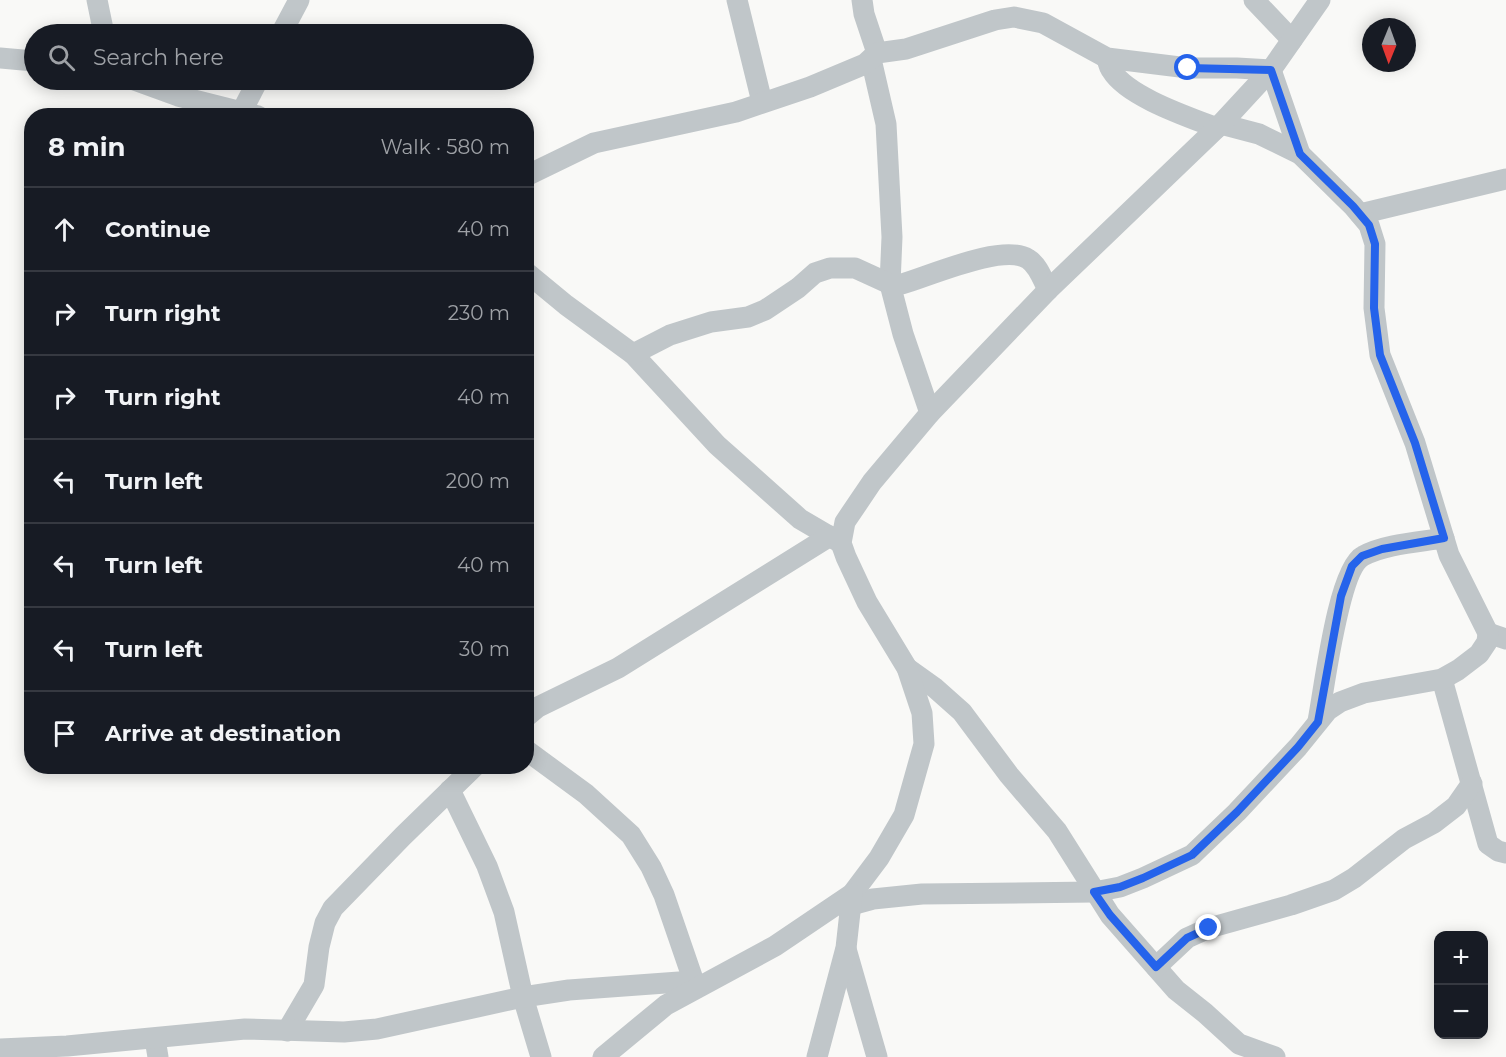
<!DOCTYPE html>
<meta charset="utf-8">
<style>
body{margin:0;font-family:Montserrat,sans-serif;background:#242831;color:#f1f3f6}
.controls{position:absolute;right:18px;bottom:18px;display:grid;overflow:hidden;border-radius:12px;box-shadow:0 3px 15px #0003}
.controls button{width:54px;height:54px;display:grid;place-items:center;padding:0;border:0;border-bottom:2px solid #363941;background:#171b24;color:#f1f3f6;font:30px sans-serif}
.compass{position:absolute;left:1362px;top:18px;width:54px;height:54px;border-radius:50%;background:#171b24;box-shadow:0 3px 15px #0003;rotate:181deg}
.stop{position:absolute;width:18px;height:18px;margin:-14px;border:4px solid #2563eb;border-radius:50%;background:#fff}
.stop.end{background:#2563eb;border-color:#fff;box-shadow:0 2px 6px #0008}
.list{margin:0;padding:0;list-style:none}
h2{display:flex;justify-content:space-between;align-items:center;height:78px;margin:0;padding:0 24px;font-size:26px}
h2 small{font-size:20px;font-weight:400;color:#9ea1a6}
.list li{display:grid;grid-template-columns:39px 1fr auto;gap:18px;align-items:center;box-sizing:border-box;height:84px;padding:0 24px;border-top:2px solid #363941}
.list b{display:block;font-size:22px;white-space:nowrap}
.list em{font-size:20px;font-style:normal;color:#9ea1a6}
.icon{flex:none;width:33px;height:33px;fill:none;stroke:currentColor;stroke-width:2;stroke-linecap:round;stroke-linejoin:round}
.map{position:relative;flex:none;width:1506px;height:1057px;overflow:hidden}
.search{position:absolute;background:#171b24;box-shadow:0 3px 15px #0003;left:24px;top:24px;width:510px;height:66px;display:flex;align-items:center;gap:15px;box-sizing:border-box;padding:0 21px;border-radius:33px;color:#9ea1a6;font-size:22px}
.panel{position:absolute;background:#171b24;box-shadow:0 3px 15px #0003;left:24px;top:108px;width:510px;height:666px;border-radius:24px}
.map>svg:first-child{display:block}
</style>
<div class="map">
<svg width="1506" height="1057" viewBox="0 0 1506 1057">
<rect width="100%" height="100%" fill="#f9f9f7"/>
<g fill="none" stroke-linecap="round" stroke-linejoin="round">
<!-- minor -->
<g stroke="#c0c6c9" stroke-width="21">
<polyline points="97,0 104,34"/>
<polyline points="737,0 762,102"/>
<polyline points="862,0 864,14 877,53"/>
<polyline points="1254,0 1292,40"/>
<polyline points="281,34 299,0"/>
<polyline points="0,58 34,61"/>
<path d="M1107,58C1108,63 1109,68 1112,71C1128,97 1189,117 1217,128"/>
<polyline points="871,59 886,124 892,237 890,284 903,334 930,413"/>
<polyline points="134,80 178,96 258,116"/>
<polyline points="242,111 258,80"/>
<polyline points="526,176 594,143 736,112 810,87 865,64 877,53 906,49 995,20 1014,17 1043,23 1107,58 1188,68 1237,68 1271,70 1300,154"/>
<polyline points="1360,214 1506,179"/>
<polyline points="526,272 566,305 633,354 717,445 800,519 841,543"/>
<path d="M633,354L670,335L711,322L748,317L765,310L798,288L815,273L830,268H855L890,284H902C930,276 1003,243 1028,259C1038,265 1043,280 1048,290"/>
<polyline points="1488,633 1506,639"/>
<polyline points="907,668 935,688 962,712 1009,775 1057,831 1110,915 1176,990 1205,1013 1239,1044 1275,1057"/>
<polyline points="1442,679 1488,844 1498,851 1506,853"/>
<polyline points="526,717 538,707 618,668 830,536"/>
<path d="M1318,721C1324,691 1338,569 1363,556C1384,544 1420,542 1444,538"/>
<polyline points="526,750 586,794 631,835 651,867 664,895 696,988"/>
<polyline points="450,790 487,866 504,912 523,997 541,1057"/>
<polyline points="851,905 873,899 922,894 1094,892 1120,887 1143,878 1192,855 1237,812 1298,747 1328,710 1340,702 1364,693 1442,679 1458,670 1479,654 1487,642 1488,633 1449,555 1415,443 1380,355 1374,308 1375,244 1369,225 1353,206 1300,154 1259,134 1221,124"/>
<polyline points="846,949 877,1057"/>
<polyline points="1156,967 1187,938 1209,928 1291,905 1334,890 1354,878 1404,839 1434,823 1456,806 1472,783"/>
<polyline points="287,1031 314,985 319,947 325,923 333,908 403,836 475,766"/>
<polyline points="155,1039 158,1057"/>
<polyline points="0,1049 67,1046 245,1029 344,1032 377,1029 523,997 569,990 693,981"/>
<polyline points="603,1057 666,1005 775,946 852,894 879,858 904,815 924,744 922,713 907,668 867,602 846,557 841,543 845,522 872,482 930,413 1048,290 1221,124 1271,70 1320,0"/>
<polyline points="817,1057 846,948 852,894"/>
</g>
</g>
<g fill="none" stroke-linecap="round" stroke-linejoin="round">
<!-- route -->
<polyline stroke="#2563eb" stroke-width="8" points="1188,68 1271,70 1300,154 1353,206 1369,225 1375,244 1374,308 1380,355 1415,443 1444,538 1382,549 1362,556 1352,566 1341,596 1318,722 1298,747 1237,812 1192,855 1143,878 1120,887 1094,892 1110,915 1156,967 1187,938 1209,928"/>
</g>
</svg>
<div class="controls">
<button>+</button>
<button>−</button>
</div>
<svg class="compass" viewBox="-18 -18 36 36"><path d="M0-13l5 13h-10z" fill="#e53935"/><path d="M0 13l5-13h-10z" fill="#9ea1a6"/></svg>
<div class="stop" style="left:1188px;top:68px"></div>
<div class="stop end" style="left:1209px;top:928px"></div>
<div class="search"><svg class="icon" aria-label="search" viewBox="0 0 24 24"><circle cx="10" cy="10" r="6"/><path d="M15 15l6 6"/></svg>Search here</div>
<section class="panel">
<h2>8 min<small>Walk · 580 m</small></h2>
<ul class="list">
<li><svg class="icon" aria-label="ahead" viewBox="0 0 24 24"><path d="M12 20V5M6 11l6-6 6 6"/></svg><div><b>Continue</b></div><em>40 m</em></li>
<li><svg class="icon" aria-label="right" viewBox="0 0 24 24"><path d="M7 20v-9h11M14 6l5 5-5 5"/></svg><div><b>Turn right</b></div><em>230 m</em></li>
<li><svg class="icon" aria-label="right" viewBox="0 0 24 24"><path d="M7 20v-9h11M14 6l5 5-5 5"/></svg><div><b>Turn right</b></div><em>40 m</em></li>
<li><svg class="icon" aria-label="left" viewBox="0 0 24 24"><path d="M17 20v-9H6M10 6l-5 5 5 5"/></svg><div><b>Turn left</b></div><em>200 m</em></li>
<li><svg class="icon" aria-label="left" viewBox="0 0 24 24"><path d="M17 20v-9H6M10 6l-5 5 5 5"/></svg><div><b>Turn left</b></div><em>40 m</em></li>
<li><svg class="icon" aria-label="left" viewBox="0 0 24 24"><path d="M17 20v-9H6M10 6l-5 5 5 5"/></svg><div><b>Turn left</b></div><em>30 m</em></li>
<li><svg class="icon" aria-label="arrive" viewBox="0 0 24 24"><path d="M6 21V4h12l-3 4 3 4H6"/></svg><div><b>Arrive at destination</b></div></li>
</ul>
</section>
</div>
